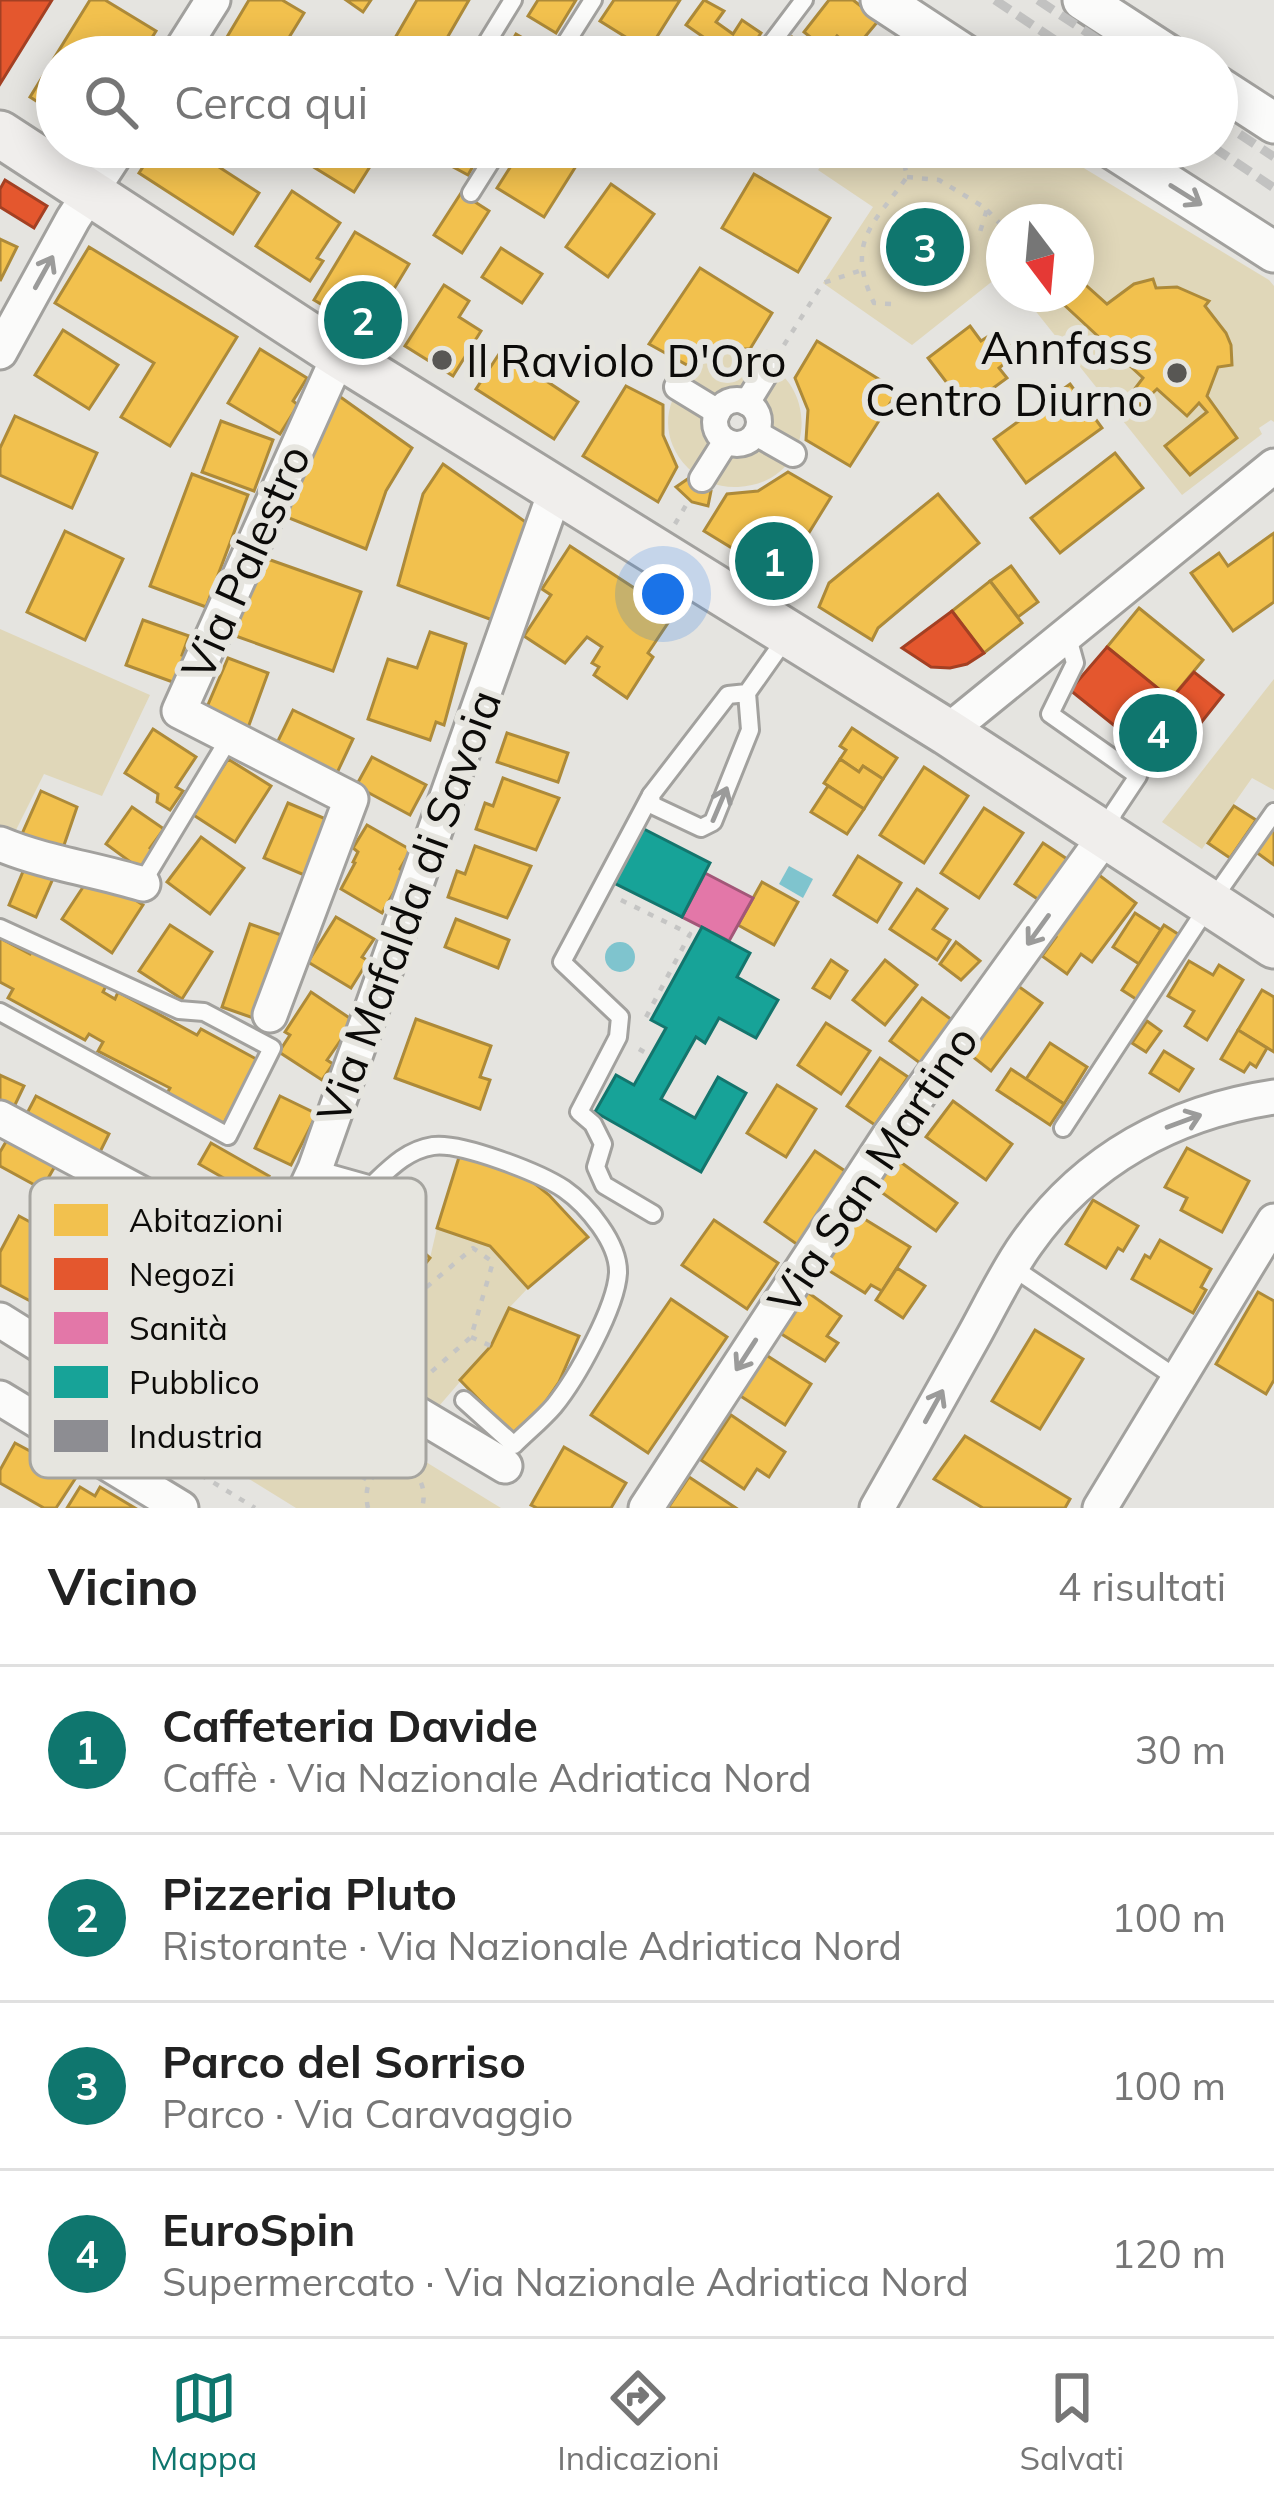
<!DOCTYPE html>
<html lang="it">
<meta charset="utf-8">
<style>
body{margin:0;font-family:Mulish,sans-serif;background:#f6f6f6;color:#222}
.compass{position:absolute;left:986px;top:204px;width:108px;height:108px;border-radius:50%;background:#fff;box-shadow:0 6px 30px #0003;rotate:164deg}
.you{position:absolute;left:663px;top:594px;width:42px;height:42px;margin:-30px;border:9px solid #fff;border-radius:50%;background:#1a73e8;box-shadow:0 0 0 18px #1a73e833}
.badge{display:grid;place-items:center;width:78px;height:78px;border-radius:50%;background:#0f766e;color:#fff;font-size:39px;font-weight:700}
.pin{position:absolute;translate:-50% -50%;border:6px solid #fff;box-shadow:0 3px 12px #0006}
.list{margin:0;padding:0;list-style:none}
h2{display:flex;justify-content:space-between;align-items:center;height:156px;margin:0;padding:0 48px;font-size:51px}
h2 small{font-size:39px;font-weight:400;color:#767676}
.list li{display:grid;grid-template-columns:78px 1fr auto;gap:36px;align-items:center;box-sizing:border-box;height:168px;padding:0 48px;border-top:3px solid #e0e0e0}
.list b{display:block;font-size:45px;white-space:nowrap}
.list p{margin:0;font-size:39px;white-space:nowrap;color:#767676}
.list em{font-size:39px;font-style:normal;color:#767676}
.icon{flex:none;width:66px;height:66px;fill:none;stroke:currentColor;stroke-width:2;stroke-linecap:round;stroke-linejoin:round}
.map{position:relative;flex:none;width:1274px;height:1508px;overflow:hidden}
.search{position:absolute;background:#fff;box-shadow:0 6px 30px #0003;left:36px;right:36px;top:36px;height:132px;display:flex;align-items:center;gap:30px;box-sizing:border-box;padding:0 42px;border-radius:66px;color:#767676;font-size:45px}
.sheet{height:828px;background:#fff}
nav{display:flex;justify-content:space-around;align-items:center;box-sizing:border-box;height:168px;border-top:3px solid #e0e0e0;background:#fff;font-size:33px;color:#767676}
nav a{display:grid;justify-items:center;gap:6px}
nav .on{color:#0f766e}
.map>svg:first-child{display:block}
</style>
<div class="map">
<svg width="1274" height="1508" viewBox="0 0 1274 1508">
<rect width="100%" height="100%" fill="#e5e4e0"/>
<!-- green -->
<g fill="#e0d7b9" fill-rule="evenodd">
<polygon points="837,147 1049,147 1269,280 1274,286 1274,422 1271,420 1259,428 1262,434 1182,495 1022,294 1076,294 1076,222 1004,222 1004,272 912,345 823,283 873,207 818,170"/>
<path d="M727,354C823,354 826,483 738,487C719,488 701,481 688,468C646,425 676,367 727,354ZM734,401L753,407L759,420L752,439L732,444L716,428C716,414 720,405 734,401Z"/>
<polygon points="0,629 150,695 102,796 44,774 15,832 0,826"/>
<polygon points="1274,679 1274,790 1252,778 1202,849 1162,822"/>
<polygon points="437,1228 490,1246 528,1288 509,1308 491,1346 439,1406 376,1366 401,1294 430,1258"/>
<polygon points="271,1367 501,1508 296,1508 236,1471"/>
</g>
<!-- water -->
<g fill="#7fc4ce">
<polygon points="789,866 813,879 803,898 779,884"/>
<circle cx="620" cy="957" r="15"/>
</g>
<!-- homes -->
<g fill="#f2c14e" stroke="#ad8a39" stroke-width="3">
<polygon points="90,0 105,0 156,31 140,57 57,57 57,114 30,97"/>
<polygon points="249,0 282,0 304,13 277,57 249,57 224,42"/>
<polygon points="346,0 371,0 363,12"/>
<polygon points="417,0 469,0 436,57 384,57"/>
<polygon points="538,0 576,0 556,33 528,16"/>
<polygon points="614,0 680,0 648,51 600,21"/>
<polygon points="704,0 724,11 716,22 733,34 742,20 761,33 745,57 732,57 686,25"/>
<polygon points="829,0 853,0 879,20 854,50 837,36 826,50 804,32"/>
<polygon points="516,34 540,48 534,57 503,57"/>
<polygon points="792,37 818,57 776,57"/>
<polygon points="156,147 188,147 259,193 233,234 139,173"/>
<polygon points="316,147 373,147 369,153 376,157 354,192 307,163"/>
<polygon points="450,147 484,147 468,175 442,161"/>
<polygon points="523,147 588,147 544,217 497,188"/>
<polygon points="635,147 671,147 660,164"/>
<polygon points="754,174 830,218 798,272 722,228"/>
<polygon points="611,184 654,214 608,277 566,247"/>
<polygon points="292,191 340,223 317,258 323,261 310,281 256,246"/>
<polygon points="461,193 489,211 462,253 434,235"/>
<polygon points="355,232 409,264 368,332 314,300"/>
<polygon points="0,239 17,247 0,281"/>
<polygon points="89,247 237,337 170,446 121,417 154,363 55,303"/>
<polygon points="501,248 542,274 522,303 482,277"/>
<polygon points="700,268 772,313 750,349 719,349 687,365 649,344"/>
<polygon points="1153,279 1156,288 1177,287 1209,301 1205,306 1226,333 1231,345 1232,365 1218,367 1207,396 1237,438 1190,475 1165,446 1207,412 1199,403 1187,416 1157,389 1140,405 1130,395 1143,378 1061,302 1068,294 1076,294 1080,280 1107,304 1134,284"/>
<polygon points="444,285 469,301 459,317 481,331 453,376 405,346"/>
<polygon points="970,326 981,341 998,330 1016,354 999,368 1007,378 966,408 928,358"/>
<polygon points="63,330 118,365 89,409 35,375"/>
<polygon points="817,341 898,391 850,466 806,440 808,410 795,378"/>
<polygon points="260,349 307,378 293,401 298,405 280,434 228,403"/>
<polygon points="501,351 578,402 554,439 476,389"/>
<polygon points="1070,384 1102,428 1026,483 994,439"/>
<polygon points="626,386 663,405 663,435 677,467 658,502 583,456"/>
<polygon points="339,396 412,448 386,491 366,549 279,514 300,459"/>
<polygon points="15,416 97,453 72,508 0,475 0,448"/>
<polygon points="221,421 273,440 254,491 202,472"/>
<polygon points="1115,453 1143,488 1060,553 1031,518"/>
<polygon points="443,464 527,523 495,621 398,585 423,494"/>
<polygon points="788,472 831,497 781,578 704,531 727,494 758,491"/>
<polygon points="192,474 248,495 206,607 150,586"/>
<polygon points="689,478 711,491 708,506 692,502 676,487"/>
<polygon points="938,494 979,543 878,628 872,640 819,607 829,583"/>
<polygon points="65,531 123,559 85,640 27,612"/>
<polygon points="1274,533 1274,602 1233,631 1191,573 1219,553 1228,566"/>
<polygon points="570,546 674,614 648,653 653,657 627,698 594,675 599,667 592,663 602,647 587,637 565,663 524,636 551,595 542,589"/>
<polygon points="262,557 361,592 333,671 233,635"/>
<polygon points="1011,566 1038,602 1018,617 990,581"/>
<polygon points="990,581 1022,623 984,653 952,611"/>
<polygon points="1139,608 1203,660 1171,699 1107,647"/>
<polygon points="143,620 189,636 182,655 190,658 181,685 126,665"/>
<polygon points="430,632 466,644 444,725 436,722 430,740 368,719 388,659 417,668"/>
<polygon points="228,658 268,673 245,736 207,707"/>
<polygon points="293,710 353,739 336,775 275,747"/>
<polygon points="852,728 897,758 883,779 863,766 859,772 840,759 846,750 840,746"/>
<polygon points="153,729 196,757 176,787 183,791 170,810 157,802 158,794 125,773"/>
<polygon points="507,733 568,753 558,782 497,762"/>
<polygon points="372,757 426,785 410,815 356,786"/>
<polygon points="228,759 271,786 235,842 192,814"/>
<polygon points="840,759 859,772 863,766 883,779 864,809 824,783"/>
<polygon points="924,767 968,796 924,863 880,835"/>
<polygon points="503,778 559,798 536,850 476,829 485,803 493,806"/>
<polygon points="828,786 864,809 847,834 811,812"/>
<polygon points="41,791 77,807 62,851 22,834"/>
<polygon points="288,803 333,822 309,877 264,858"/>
<polygon points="1234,806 1256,820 1230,858 1208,843"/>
<polygon points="132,807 164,829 150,848 157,854 144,872 106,844"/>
<polygon points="984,808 1023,833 979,898 941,873"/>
<polygon points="1274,820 1274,865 1252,849"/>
<polygon points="367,825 411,850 400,869 405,873 382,913 341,889 355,863 353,862 358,852 353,848"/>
<polygon points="201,837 244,868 210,914 167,882"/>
<polygon points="1043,843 1073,863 1045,904 1015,884"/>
<polygon points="475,846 531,866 507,918 448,897 457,871 465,874"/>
<polygon points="858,856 901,883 877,922 834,895"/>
<polygon points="27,862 55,874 36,917 9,905"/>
<polygon points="93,872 143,905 112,953 62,919"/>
<polygon points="1095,872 1136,903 1092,962 1081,954 1067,974 1042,956 1056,937 1050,932"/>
<polygon points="762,882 798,902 774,945 738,925"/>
<polygon points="917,889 947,909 933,929 950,940 937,960 890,929"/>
<polygon points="1135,913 1161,930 1139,964 1113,947"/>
<polygon points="336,917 374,939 362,957 368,961 351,988 308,962"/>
<polygon points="456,919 509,940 498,968 445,947"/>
<polygon points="250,924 287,937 259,1020 222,1007"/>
<polygon points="170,925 212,952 182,999 139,971"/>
<polygon points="1164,925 1181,936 1139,1001 1122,990"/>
<polygon points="0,938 30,954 33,948 106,986 103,992 115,999 118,992 197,1035 201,1029 258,1060 223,1125 166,1095 170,1088 98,1051 103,1042 89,1034 85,1040 8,998 13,989 0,982"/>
<polygon points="956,942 980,961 961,980 940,964"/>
<polygon points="831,960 847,971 830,998 813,988"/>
<polygon points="885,960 917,985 885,1025 853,1000"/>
<polygon points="1189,961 1213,975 1219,965 1243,980 1207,1040 1185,1026 1194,1011 1168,996"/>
<polygon points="1018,986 1042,1003 991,1071 968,1053"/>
<polygon points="1262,990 1274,997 1274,1052 1238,1030"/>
<polygon points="311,992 354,1021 327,1060 333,1064 322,1080 279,1052 290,1035 285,1032"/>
<polygon points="922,998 952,1020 920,1063 890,1041"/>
<polygon points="416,1019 491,1046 480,1077 490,1080 480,1109 395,1078"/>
<polygon points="1147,1021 1161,1031 1146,1052 1132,1043"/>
<polygon points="826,1023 870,1051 841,1094 798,1065"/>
<polygon points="1238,1030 1267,1048 1256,1067 1250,1063 1244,1072 1221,1059"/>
<polygon points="1050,1043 1087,1067 1064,1104 1026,1079"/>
<polygon points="1164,1051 1193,1069 1179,1091 1150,1073"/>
<polygon points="880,1058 908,1077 875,1125 847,1106"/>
<polygon points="1011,1069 1064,1104 1050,1125 997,1090"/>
<polygon points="0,1075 24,1086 12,1111 0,1106"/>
<polygon points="777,1085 816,1109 786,1157 747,1133"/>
<polygon points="36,1096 109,1134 95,1162 22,1123"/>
<polygon points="280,1096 317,1114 291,1165 255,1148"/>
<polygon points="953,1101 1012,1144 986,1180 926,1137"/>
<polygon points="11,1133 59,1159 42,1189 0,1166 0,1152"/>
<polygon points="211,1143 269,1176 257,1197 199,1164"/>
<polygon points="1187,1148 1249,1181 1222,1232 1181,1210 1187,1198 1165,1187"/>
<polygon points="815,1151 848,1173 798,1245 765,1222"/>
<polygon points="460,1154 523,1174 549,1195 588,1237 528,1288 490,1246 437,1228"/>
<polygon points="895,1158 957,1203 936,1231 874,1187"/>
<polygon points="1093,1200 1138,1226 1123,1251 1118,1248 1106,1268 1066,1244"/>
<polygon points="374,1207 430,1258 401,1294 386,1333 314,1310 331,1263 344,1240"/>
<polygon points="853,1212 910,1247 882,1291 871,1285 865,1293 820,1265"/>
<polygon points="19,1216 69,1243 36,1304 0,1285 0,1252"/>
<polygon points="714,1220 778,1263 747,1309 682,1265"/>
<polygon points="1160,1240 1211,1269 1201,1287 1206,1290 1193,1313 1132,1279 1145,1255 1150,1258"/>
<polygon points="897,1268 925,1286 903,1318 876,1300"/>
<polygon points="803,1289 841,1316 827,1336 838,1343 825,1361 775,1330"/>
<polygon points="1258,1292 1274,1301 1274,1380 1266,1394 1216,1364"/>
<polygon points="671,1299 727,1337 648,1453 591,1415"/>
<polygon points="509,1308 579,1336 559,1382 544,1404 512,1434 460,1380 491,1346"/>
<polygon points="1035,1330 1083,1359 1040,1429 992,1401"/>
<polygon points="763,1353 811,1384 785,1425 736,1393"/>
<polygon points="731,1415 785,1452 769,1477 757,1469 744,1489 701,1460"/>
<polygon points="965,1436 1070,1499 1065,1508 983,1508 934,1479"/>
<polygon points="15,1443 30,1451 35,1443 47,1450 44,1456 77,1476 56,1508 44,1508 0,1483 0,1470"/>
<polygon points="564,1447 626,1483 611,1508 537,1508 531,1505"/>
<polygon points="689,1477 736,1508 668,1508"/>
<polygon points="80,1487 95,1496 100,1487 135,1508 67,1508"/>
</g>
<!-- shops -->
<g fill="#e4572e" stroke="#a34023" stroke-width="3">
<polygon points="0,0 52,0 0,84"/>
<polygon points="5,180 47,206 34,228 0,207 0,189"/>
<polygon points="952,611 984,653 967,664 950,668 931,667 902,648"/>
<polygon points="1107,647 1171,699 1194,672 1223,695 1166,767 1070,690"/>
</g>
<!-- health -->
<polygon fill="#e377a8" stroke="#a25778" stroke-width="3" points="705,873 753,898 729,941 682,917"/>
<!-- public -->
<g fill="#17a398" stroke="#14756d" stroke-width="3">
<polygon points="640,827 710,863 682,917 612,882"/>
<polygon points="702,927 750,953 737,977 778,1000 756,1038 719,1018 705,1043 696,1037 661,1099 695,1118 718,1077 746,1093 701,1172 595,1112 616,1075 634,1085 666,1028 651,1020"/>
</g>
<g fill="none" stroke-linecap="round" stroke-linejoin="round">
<!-- service casing -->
<g stroke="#a2a19e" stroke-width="22">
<g id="service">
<polyline points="478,57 513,0"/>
<polyline points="557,57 593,0"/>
<polyline points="761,57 804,0"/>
<polyline points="418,156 424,147"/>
<polyline points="471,193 500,147"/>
<polyline points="1067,634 1075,663 1050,714 1138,776 1114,812 1107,830"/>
<polyline points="747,693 728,695 651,795 652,805 701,828 713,822 750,730 747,693 788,635"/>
<polyline points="651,795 562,962 620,1017 618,1037 579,1112 593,1124 603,1144 596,1167 604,1185 653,1214"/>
<polyline points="145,878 230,737"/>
<polyline points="1211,902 1274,812"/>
<polyline points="0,928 179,1010 204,1012 272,1048 228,1136 0,1012"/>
<polyline points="1063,1128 1210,903"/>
<path d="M315,1169L372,1185C390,1168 407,1150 433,1146C461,1142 540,1173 564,1189C587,1205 619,1243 618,1273C616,1308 576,1379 554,1406C542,1420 527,1432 514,1445L464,1400"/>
<polyline points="1021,1273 1178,1379"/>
</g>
</g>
<!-- pedestrian casing -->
<g stroke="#a2a19e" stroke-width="30">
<g id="pedestrian">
<polyline points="677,387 718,412"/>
<circle cx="737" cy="422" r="22"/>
<polyline points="747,403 771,364"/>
<polyline points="756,433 793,454"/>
<polyline points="702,479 726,441"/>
</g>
</g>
<!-- minor casing -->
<g stroke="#a2a19e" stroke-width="39">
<g id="minor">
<polyline points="177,57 213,0"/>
<polyline points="0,352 73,219 120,147"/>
<polyline points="947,732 1274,466"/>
<path d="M0,844C45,863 95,869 143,884"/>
<polyline points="270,1015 351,799 179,711 339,355"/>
<polyline points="0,1118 271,1263"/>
<polyline points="253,1316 505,1466"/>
<polyline points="0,1320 186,1436 200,1437 207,1432 271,1263 315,1169 555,492"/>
<polyline points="0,1398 181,1508"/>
<polyline points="646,1508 889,1136 1106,835"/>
<path d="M877,1508C909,1452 941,1395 972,1339C990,1307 1006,1272 1027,1243C1086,1159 1174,1112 1274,1097"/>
<polyline points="1100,1508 1274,1221"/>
</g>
</g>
<!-- tertiary casing -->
<g stroke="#a2a19e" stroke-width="45">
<g id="tertiary">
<polyline points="881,0 968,57"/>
<polyline points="1083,0 1171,57"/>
<polyline points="1217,86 1274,123"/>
<polyline points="1110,147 1274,252"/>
</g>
</g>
<!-- secondary casing -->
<g stroke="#a2a19e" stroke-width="51">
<polyline id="secondary" points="0,134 339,355 947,732 1274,945"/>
</g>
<!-- path -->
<g stroke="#c5c5c4" stroke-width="4.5" stroke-dasharray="6 9" stroke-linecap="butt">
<polyline points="907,177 939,180 987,209 980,232"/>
<polyline points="987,210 1004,228"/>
<path d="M891,304L874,303C845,242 873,225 907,177L901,147"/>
<polyline points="784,345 823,283 862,270"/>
<polyline points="675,524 689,500"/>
<polyline points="621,900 690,934 644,1021"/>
<polyline points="639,1049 651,1056"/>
<polyline points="471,1337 491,1346"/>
<polyline points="395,1368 410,1301 473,1248 493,1262 471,1337 422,1380"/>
<polyline points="250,1410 277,1425"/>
<polyline points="277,1425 276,1444 285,1454 298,1455 310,1445"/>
<polyline points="277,1425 288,1417 305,1420 312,1430 310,1445"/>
<polyline points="310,1445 369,1481"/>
<polyline points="188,1467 255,1508"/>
<path d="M368,1508C355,1452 436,1454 422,1508"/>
</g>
<!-- service -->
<use href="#service" stroke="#fbfbfa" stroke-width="16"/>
<!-- pedestrian -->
<use href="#pedestrian" stroke="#fbfbfa" stroke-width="24"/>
<!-- minor -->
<use href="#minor" stroke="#fbfbfa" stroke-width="33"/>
<!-- tertiary -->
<use href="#tertiary" stroke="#fbfbfa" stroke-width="39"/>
<!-- secondary -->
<use href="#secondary" stroke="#f0eeec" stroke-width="45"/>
<!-- rail -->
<g stroke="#c2c2c1" stroke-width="9" stroke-dasharray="18 9" stroke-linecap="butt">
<polyline points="995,0 1080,57"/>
<polyline points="1038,0 1124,57"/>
<polyline points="1217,119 1274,157"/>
<polyline points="1213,147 1274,188"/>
</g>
</g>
<!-- one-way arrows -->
<defs><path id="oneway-shaft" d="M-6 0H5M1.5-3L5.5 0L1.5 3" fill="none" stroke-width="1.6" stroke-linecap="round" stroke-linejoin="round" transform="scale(3)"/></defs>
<g stroke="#9b9b9a">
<use href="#oneway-shaft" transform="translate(1186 195) rotate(32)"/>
<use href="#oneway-shaft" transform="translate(44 272) rotate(-61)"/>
<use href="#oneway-shaft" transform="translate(720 804) rotate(-67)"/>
<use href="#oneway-shaft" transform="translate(1038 930) rotate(126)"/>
<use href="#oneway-shaft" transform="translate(1184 1121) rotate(-20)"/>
<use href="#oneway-shaft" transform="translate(746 1355) rotate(123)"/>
<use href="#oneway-shaft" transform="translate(934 1406) rotate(-61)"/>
</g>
<!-- markers -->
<g fill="#585754" stroke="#e6e5df" stroke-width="4.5">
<circle cx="442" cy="360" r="12"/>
<circle cx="1177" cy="373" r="12"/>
</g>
<g text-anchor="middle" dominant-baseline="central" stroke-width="12" stroke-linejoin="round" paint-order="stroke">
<!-- poi labels -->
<g font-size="45" fill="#0c0b09" stroke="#e6e5df" text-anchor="end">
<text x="1153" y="347">Annfass<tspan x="1153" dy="52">Centro Diurno</tspan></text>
<text x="466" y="360" text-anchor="start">Il Raviolo D'Oro</text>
</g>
<!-- street labels -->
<g font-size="45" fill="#0c0b09" stroke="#e6e5df">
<text transform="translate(245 562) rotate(-66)">Via Palestro</text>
<text transform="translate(408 906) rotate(-70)">Via Mafalda di Savoia</text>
<text transform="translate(872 1169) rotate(-56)">Via San Martino</text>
</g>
</g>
<!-- legend -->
<rect x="30" y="1178" width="396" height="300" rx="18" fill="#e6e5df" stroke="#a5a49f" stroke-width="3"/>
<rect x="54" y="1204" width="54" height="32" fill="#f2c14e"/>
<rect x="54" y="1258" width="54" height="32" fill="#e4572e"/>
<rect x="54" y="1312" width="54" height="32" fill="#e377a8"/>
<rect x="54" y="1366" width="54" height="32" fill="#17a398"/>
<rect x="54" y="1420" width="54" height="32" fill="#8d8d92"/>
<g font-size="33" fill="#0c0b09">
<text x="129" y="1232">Abitazioni</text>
<text x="129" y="1286">Negozi</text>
<text x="129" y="1340">Sanità</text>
<text x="129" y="1394">Pubblico</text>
<text x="129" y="1448">Industria</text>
</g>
</svg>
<svg class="compass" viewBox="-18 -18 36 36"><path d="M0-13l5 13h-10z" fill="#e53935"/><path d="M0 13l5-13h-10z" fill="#767676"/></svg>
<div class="you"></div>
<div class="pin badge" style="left:774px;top:561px">1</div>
<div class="pin badge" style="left:363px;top:320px">2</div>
<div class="pin badge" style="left:925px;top:247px">3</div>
<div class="pin badge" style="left:1158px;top:733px">4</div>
<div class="search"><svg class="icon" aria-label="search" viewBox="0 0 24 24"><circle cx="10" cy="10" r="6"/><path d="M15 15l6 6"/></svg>Cerca qui</div>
</div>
<section class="sheet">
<h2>Vicino<small>4 risultati</small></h2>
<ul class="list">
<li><span class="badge">1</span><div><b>Caffeteria Davide</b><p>Caffè · Via Nazionale Adriatica Nord</p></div><em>30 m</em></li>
<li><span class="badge">2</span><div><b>Pizzeria Pluto</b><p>Ristorante · Via Nazionale Adriatica Nord</p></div><em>100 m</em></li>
<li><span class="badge">3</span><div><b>Parco del Sorriso</b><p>Parco · Via Caravaggio</p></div><em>100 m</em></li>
<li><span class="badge">4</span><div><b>EuroSpin</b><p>Supermercato · Via Nazionale Adriatica Nord</p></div><em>120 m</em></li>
</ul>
</section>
<nav>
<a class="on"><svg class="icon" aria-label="map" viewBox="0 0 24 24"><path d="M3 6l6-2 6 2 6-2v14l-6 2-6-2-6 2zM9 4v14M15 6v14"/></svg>Mappa</a>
<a><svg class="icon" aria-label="directions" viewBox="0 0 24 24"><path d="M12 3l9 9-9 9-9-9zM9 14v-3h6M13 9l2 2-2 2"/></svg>Indicazioni</a>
<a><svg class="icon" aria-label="saved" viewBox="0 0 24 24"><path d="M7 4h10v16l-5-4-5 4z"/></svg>Salvati</a>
</nav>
